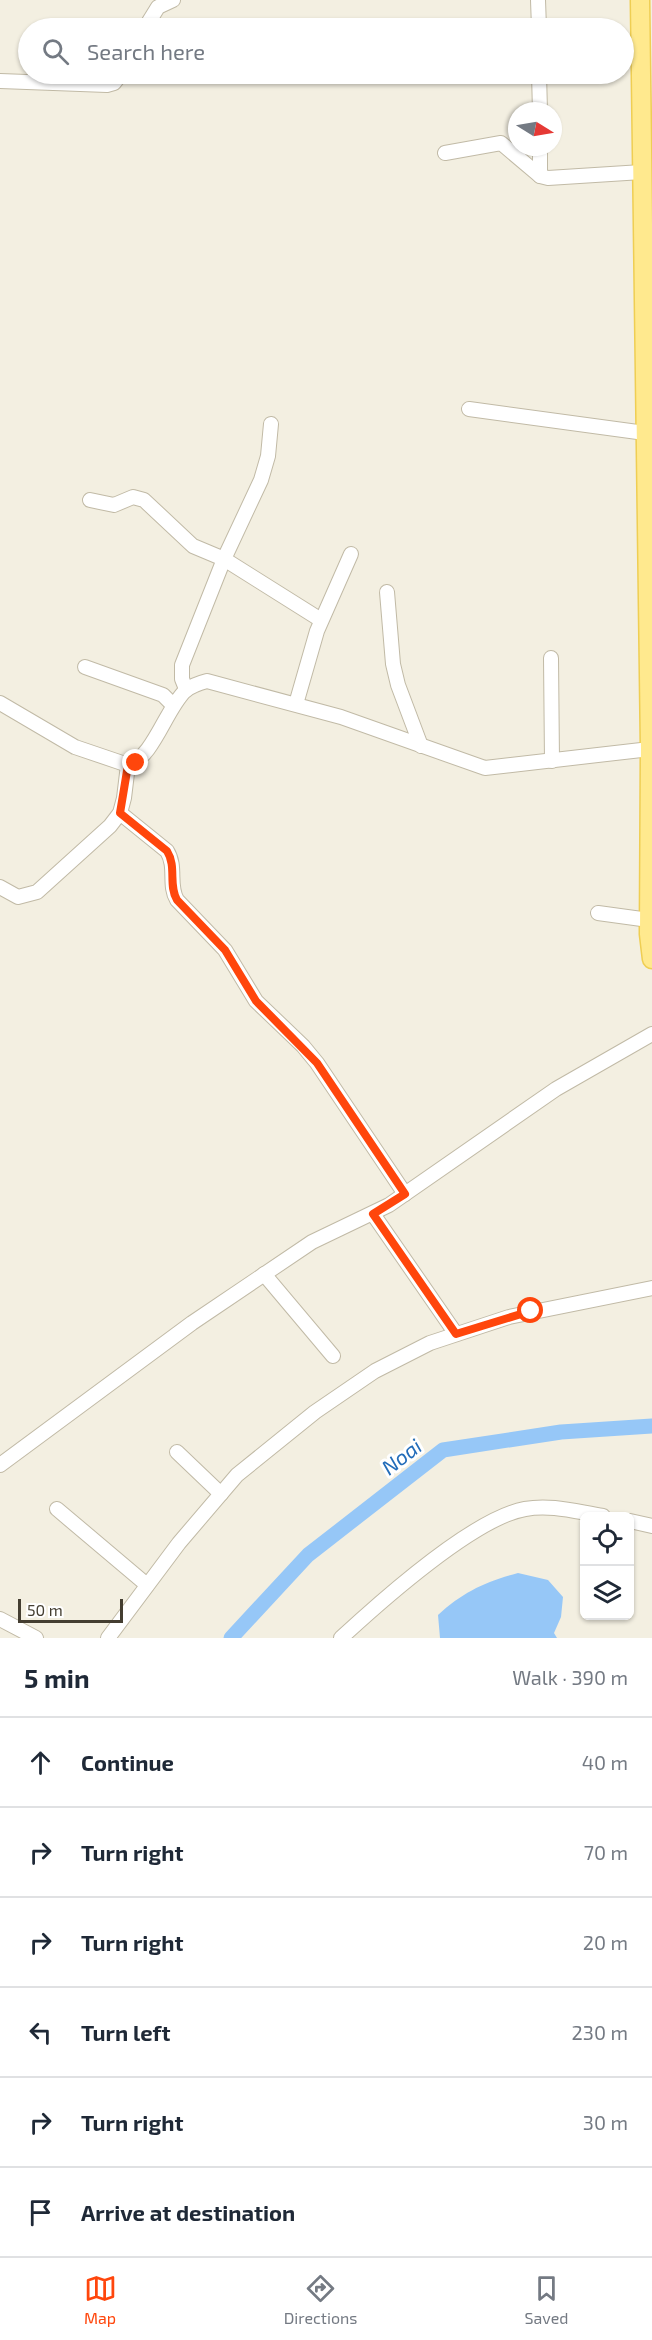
<!DOCTYPE html>
<meta charset="utf-8">
<style>
body{margin:0;font-family:"Exo 2",sans-serif;background:#f2f2f3;color:#1f2937}
.controls{position:absolute;right:18px;bottom:18px;display:grid;overflow:hidden;border-radius:9px;box-shadow:0 2px 4px #0004}
.controls button{width:54px;height:54px;display:grid;place-items:center;padding:0;border:0;border-bottom:2px solid #e0e1e3;background:#fff;color:#1f2937;font:30px sans-serif}
.compass{position:absolute;left:508px;top:102px;width:54px;height:54px;border-radius:50%;background:#fff;box-shadow:0 2px 4px #0004;rotate:101deg}
.scale{position:absolute;left:18px;bottom:15px;width:105px;box-sizing:border-box;padding-left:6px;border:3px solid #443e31;border-top:0;font-size:16px;line-height:21px;white-space:nowrap;color:#443e31;-webkit-text-stroke:4px #fff;paint-order:stroke}
.stop{position:absolute;width:18px;height:18px;margin:-14px;border:4px solid #ff460c;border-radius:50%;background:#fff}
.stop.end{background:#ff460c;border-color:#fff;box-shadow:0 2px 6px #0008}
.list{margin:0;padding:0;list-style:none}
h2{display:flex;justify-content:space-between;align-items:center;height:78px;margin:0;padding:0 24px;font-size:26px}
h2 small{font-size:20px;font-weight:400;color:#747a83}
.list li{display:grid;grid-template-columns:39px 1fr auto;gap:18px;align-items:center;box-sizing:border-box;height:90px;padding:0 24px;border-top:2px solid #e0e1e3}
.list b{display:block;font-size:22px;white-space:nowrap}
.list em{font-size:20px;font-style:normal;color:#747a83}
.icon{flex:none;width:33px;height:33px;fill:none;stroke:currentColor;stroke-width:2;stroke-linecap:round;stroke-linejoin:round}
.map{position:relative;flex:none;width:652px;height:1638px;overflow:hidden}
.search{position:absolute;background:#fff;box-shadow:0 2px 4px #0004;left:18px;right:18px;top:18px;height:66px;display:flex;align-items:center;gap:15px;box-sizing:border-box;padding:0 21px;border-radius:33px;color:#747a83;font-size:22px}
.sheet{height:618px;background:#fff}
nav{display:flex;justify-content:space-around;align-items:center;box-sizing:border-box;height:84px;border-top:2px solid #e0e1e3;background:#fff;font-size:16px;color:#747a83}
nav a{display:grid;justify-items:center;gap:3px}
nav .on{color:#ff460c}
.map>svg:first-child{display:block}
</style>
<div class="map">
<svg width="652" height="1638" viewBox="0 0 652 1638">
<rect width="100%" height="100%" fill="#f3efe1"/>
<!-- water -->
<path fill="#96c7f7" d="M518,1573L548,1580L563,1597L561,1617L554,1633L557,1638H440L438,1615C463,1592 485,1582 518,1573Z"/>
<g fill="none" stroke-linecap="round" stroke-linejoin="round">
<!-- canal -->
<polyline stroke="#96c7f7" stroke-width="15" points="231,1638 308,1555 443,1450 561,1432 652,1426"/>
<!-- minor casing -->
<g stroke="#c1baa6" stroke-width="16">
<g id="minor">
<polyline points="538,0 539,28"/>
<polyline points="145,28 158,7 173,0"/>
<polyline points="539,74 540,111"/>
<polyline points="0,81 107,85 114,83 121,74"/>
<polyline points="540,147 540,176"/>
<polyline points="445,153 501,143 540,176 548,178 642,172"/>
<polyline points="469,409 645,433"/>
<polyline points="90,500 114,505 133,497 144,500 193,546 224,559 321,620"/>
<polyline points="387,592 393,664 398,685 421,746"/>
<polyline points="551,658 552,761"/>
<polyline points="85,667 163,695 173,705"/>
<polyline points="186,689 182,679 182,665 224,559 261,480 268,456 271,424"/>
<path d="M0,703L75,747L128,765C153,758 166,709 185,691C191,686 199,683 207,681L341,717L485,768L650,749"/>
<polyline points="296,704 317,631 351,554"/>
<path d="M120,813L167,851C177,867 168,885 177,900L225,950L256,1001L303,1046L317,1063L405,1194"/>
<polyline points="0,887 18,897 37,892 110,826 120,813 124,798 128,765"/>
<polyline points="598,913 649,920"/>
<polyline points="373,1214 456,1334"/>
<polyline points="264,1274 333,1356"/>
<polyline points="177,1452 221,1494"/>
<polyline points="0,1465 192,1323 312,1242 389,1205 556,1089 652,1034"/>
<polyline points="57,1509 147,1585"/>
<polyline points="630,1521 652,1526"/>
<polyline points="0,1619 36,1638"/>
<polyline points="108,1638 179,1543 237,1475 315,1412 375,1371 430,1343 509,1317 652,1288"/>
<path d="M341,1638C380,1602 474,1518 525,1509C551,1504 577,1512 603,1516"/>
</g>
</g>
<!-- major casing -->
<g stroke="#efce53" stroke-width="21">
<polyline id="major" points="640,0 650,749 649,934 652,959"/>
</g>
<!-- minor -->
<use href="#minor" stroke="#fff" stroke-width="14"/>
<!-- major -->
<use href="#major" stroke="#ffe98e" stroke-width="18"/>
</g>
<g fill="none" stroke-linecap="round" stroke-linejoin="round">
<!-- route -->
<path stroke="#ff460c" stroke-width="8" d="M136,763L128,765L120,813L167,851C177,867 168,885 177,900L225,950L256,1001L317,1063L405,1194L373,1214L456,1334L531,1311"/>
</g>
<g text-anchor="middle" dominant-baseline="central" stroke-width="6" stroke-linejoin="round" paint-order="stroke">
<!-- water labels -->
<g font-size="21" font-style="italic" fill="#226cb9" stroke="#fff">
<text transform="translate(401 1456) rotate(-38)">Noai</text>
</g>
</g>
</svg>
<div class="controls">
<button><svg class="icon" aria-label="locate" viewBox="0 0 24 24"><circle cx="12" cy="12" r="6"/><path d="M12 2v4M12 18v4M2 12h4M18 12h4"/></svg></button>
<button><svg class="icon" aria-label="layers" viewBox="0 0 24 24"><path d="M12 4l9 5-9 5-9-5zM3 14l9 5 9-5"/></svg></button>
</div>
<svg class="compass" viewBox="-18 -18 36 36"><path d="M0-13l5 13h-10z" fill="#e53935"/><path d="M0 13l5-13h-10z" fill="#747a83"/></svg>
<div class="scale">50 m</div>
<div class="stop" style="left:531px;top:1311px"></div>
<div class="stop end" style="left:136px;top:763px"></div>
<div class="search"><svg class="icon" aria-label="search" viewBox="0 0 24 24"><circle cx="10" cy="10" r="6"/><path d="M15 15l6 6"/></svg>Search here</div>
</div>
<section class="sheet">
<h2>5 min<small>Walk · 390 m</small></h2>
<ul class="list">
<li><svg class="icon" aria-label="ahead" viewBox="0 0 24 24"><path d="M12 20V5M6 11l6-6 6 6"/></svg><div><b>Continue</b></div><em>40 m</em></li>
<li><svg class="icon" aria-label="right" viewBox="0 0 24 24"><path d="M7 20v-9h11M14 6l5 5-5 5"/></svg><div><b>Turn right</b></div><em>70 m</em></li>
<li><svg class="icon" aria-label="right" viewBox="0 0 24 24"><path d="M7 20v-9h11M14 6l5 5-5 5"/></svg><div><b>Turn right</b></div><em>20 m</em></li>
<li><svg class="icon" aria-label="left" viewBox="0 0 24 24"><path d="M17 20v-9H6M10 6l-5 5 5 5"/></svg><div><b>Turn left</b></div><em>230 m</em></li>
<li><svg class="icon" aria-label="right" viewBox="0 0 24 24"><path d="M7 20v-9h11M14 6l5 5-5 5"/></svg><div><b>Turn right</b></div><em>30 m</em></li>
<li><svg class="icon" aria-label="arrive" viewBox="0 0 24 24"><path d="M6 21V4h12l-3 4 3 4H6"/></svg><div><b>Arrive at destination</b></div></li>
</ul>
</section>
<nav>
<a class="on"><svg class="icon" aria-label="map" viewBox="0 0 24 24"><path d="M3 6l6-2 6 2 6-2v14l-6 2-6-2-6 2zM9 4v14M15 6v14"/></svg>Map</a>
<a><svg class="icon" aria-label="directions" viewBox="0 0 24 24"><path d="M12 3l9 9-9 9-9-9zM9 14v-3h6M13 9l2 2-2 2"/></svg>Directions</a>
<a><svg class="icon" aria-label="saved" viewBox="0 0 24 24"><path d="M7 4h10v16l-5-4-5 4z"/></svg>Saved</a>
</nav>
